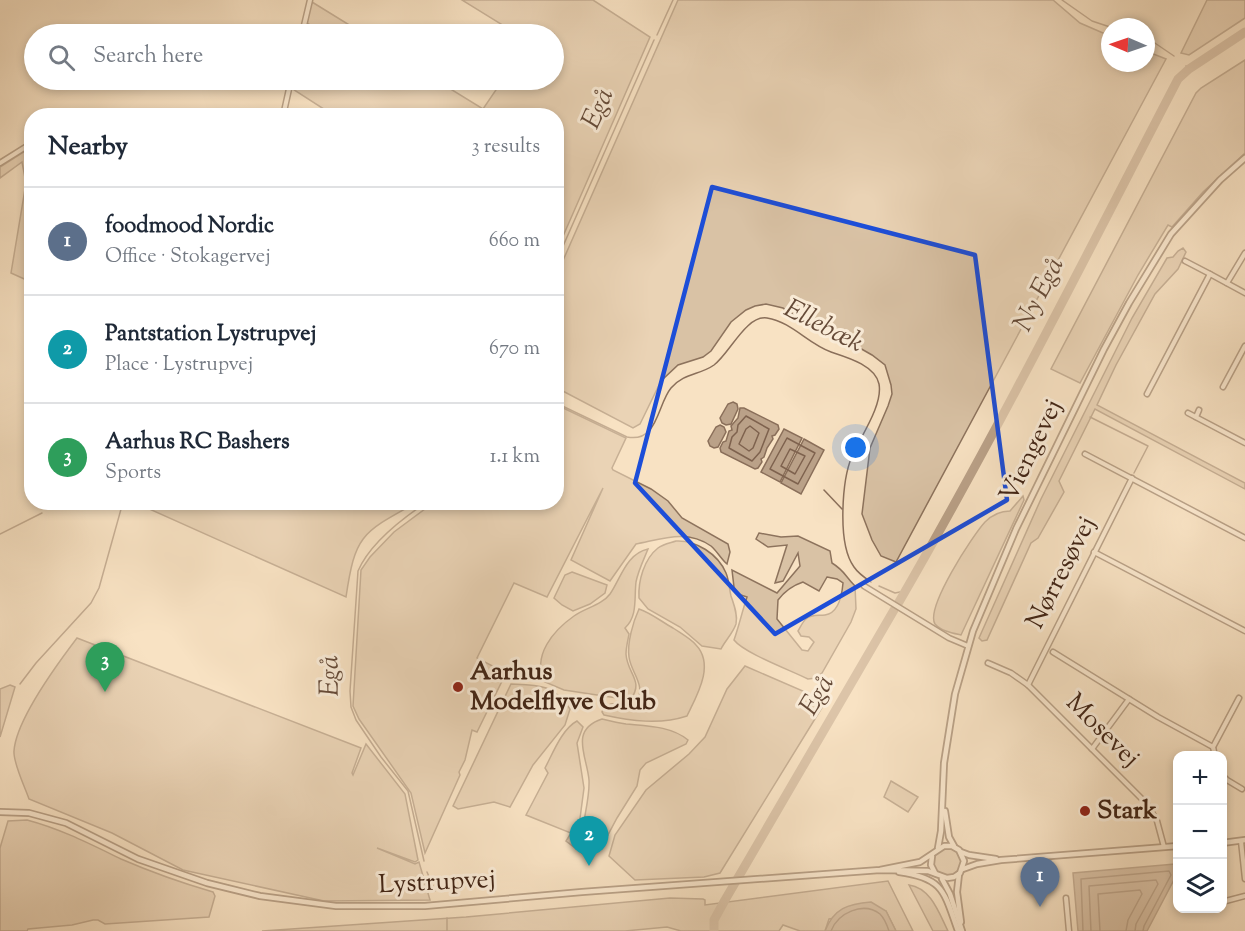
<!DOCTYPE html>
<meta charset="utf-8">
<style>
body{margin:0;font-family:"Sorts Mill Goudy",serif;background:#f2f2f3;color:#1f2937}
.controls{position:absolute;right:18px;bottom:18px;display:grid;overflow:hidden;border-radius:12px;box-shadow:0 3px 9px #0003}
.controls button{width:54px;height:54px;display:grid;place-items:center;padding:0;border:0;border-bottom:2px solid #e0e1e3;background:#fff;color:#1f2937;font:30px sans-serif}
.compass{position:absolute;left:1101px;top:18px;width:54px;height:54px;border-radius:50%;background:#fff;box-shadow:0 3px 9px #0003;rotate:272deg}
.you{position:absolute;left:856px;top:448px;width:21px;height:21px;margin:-15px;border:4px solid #fff;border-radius:50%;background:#1a73e8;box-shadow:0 0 0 9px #1a73e833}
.badge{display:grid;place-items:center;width:39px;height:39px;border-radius:50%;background:#1a73e8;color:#fff;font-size:20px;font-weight:700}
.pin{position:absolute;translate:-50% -50px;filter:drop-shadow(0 2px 3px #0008)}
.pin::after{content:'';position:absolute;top:32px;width:21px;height:18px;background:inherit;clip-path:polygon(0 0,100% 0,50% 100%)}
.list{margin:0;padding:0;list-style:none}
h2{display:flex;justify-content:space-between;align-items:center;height:78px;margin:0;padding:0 24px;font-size:26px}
h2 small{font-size:20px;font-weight:400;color:#747a83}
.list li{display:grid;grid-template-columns:39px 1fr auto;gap:18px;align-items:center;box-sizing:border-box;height:108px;padding:0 24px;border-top:2px solid #e0e1e3}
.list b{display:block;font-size:22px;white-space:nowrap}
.list p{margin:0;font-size:20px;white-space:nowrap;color:#747a83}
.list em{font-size:20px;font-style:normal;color:#747a83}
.icon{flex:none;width:33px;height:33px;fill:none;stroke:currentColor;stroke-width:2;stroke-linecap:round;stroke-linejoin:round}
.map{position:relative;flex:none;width:1245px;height:931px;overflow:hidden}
.search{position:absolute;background:#fff;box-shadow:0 3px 9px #0003;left:24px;top:24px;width:540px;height:66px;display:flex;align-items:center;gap:15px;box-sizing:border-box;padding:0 21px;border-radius:33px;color:#747a83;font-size:22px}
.panel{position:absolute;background:#fff;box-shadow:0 3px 9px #0003;left:24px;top:108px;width:540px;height:402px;border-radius:24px}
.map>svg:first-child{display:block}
</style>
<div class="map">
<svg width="1245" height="931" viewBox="0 0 1245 931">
<rect width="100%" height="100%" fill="#f8e2c3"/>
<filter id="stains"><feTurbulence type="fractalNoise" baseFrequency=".00333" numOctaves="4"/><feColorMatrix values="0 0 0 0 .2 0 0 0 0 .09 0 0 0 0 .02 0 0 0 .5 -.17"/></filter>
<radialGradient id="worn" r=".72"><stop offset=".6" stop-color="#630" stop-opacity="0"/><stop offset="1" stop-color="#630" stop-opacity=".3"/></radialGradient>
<!-- green -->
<g fill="#d9c2a5" stroke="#8d735d" stroke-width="1.5" fill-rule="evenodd">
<polygon points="462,0 593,0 650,37 557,250 556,116 333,115 291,88 293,80 436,80 483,109 498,87 487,80 554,80 554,34 517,34"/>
<polygon points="678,0 1053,0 1080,23 1110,36 1110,63 1146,63 1146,51 1166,59 896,562 881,556 872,540 862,514 870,448 888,406 892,394 891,385 885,365 872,355 858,347 823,334 783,308 766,304 755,306 746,310 731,322 711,351 703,357 678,365 661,381 640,424 633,428 557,388 557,274"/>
<polygon points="1207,0 1245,0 1245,18 1189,55 1181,53"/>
<polygon points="312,2 364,34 323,34 306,22"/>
<polygon points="1245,60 1245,153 1203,192 1172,227 1168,225 1138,275 1080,383 1051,369 1196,93 1201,88"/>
<polygon points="25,151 31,173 31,282 11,273 26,183 22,162 0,178 0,167"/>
<polygon points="1183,248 1186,252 1178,269 1155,294 1116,365 1097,405 1245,483 1245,489 1095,409 1059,481 1064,492 1038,538 1031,543 987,640 982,641 979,638 1041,499 1132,318 1167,258 1173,257 1178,251"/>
<path d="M557,405L626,438L612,468L613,470L651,489L668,501L682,518L728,544L730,552L727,564C721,559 717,551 711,546C687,529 662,539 636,544L610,581L571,560L603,488L547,597L514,583L477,658L506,673L477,732L472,730L465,760L459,772L460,775L425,853L411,793L359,719L353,706L361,570L370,557L394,532L433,503L556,502Z"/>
<path d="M1023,496L1024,500L961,635C952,633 941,631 935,624C925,608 973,535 985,522C992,515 1001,511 1010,511Z"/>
<path d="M411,502L414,504C361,533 355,536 346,597L136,503Z"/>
<path d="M759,533L781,537L798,536L830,551L832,563C845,571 845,576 855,586L856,609L851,622L822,673L816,678L808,679C790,670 744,653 734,640C739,626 742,612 747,597L738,594L734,587L732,570L777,593L800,566L798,553L783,581L775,583L787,545L768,547L756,539ZM827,577L837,579L843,583C842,595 839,613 825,615C819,616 811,614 806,619C803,621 800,628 798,631L801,636L809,637L814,642L808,651L802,650L777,619L778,600C784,592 794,585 803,582L819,591Z"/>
<path d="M676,541C696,540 718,554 726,573C729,580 729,588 731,596C734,605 738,615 736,624C733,633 725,641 721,649L702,646L680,627L648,609L639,598C638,581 644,559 658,548C663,544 670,543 676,541Z"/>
<path d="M648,549C644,559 638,571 636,582C634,598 638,616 625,628L629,634C628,640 626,647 626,654C627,674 645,681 630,700L564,690L545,682C531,656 554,630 574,616C585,608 602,605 610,594C621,578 626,554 648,549Z"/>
<polygon points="572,572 607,585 605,593 590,604 573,611 562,605 554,598 565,575"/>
<path d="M639,609C651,613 662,622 673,628C680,633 690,638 696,645C715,665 697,695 687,716C660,725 631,721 604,715L602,712L604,707L611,704L636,702C647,686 631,673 629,657C627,643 633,622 639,609Z"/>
<path d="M77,638L361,748L352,773L353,775L366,744L405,794L418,860L415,862L377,848L415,864L419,862L430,900L324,901L183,870L112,833L29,799C25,787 13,763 14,751C16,720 58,663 77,638Z"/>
<polygon points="745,666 826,701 720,873 704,877 635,880 609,856 615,835 646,790 689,754 705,737 727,689"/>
<path d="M511,684C539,685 553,684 570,709L565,725L533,765L510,807L494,802L458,809L453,806Z"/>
<polygon points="10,685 15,687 0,737 0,689"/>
<path d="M602,719C610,721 618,723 626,724C647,726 671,726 688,740L686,744L646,763L640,770L637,786L617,818L601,848L592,854L585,845L582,837C583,818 590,799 589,780C587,756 569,730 602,719Z"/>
<path d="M577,721L583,727L577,743L584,788L579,826L582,853L566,841L571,833L526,815L548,773L545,768C553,753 562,729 577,721Z"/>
<polygon points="891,781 918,797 908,812 884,797"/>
<path d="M27,820C61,829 90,844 121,859C151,872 182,883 213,892L215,896L209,917L105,924L98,920H93L72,925L28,929L27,931H0V848L8,821Z"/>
<circle cx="947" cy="862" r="14"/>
<polygon points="888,881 913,931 896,931 886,911 829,919 825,931 800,931 783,925 779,931 681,931 667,927 625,931 262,931 466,917 670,898 703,899 705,900 705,905"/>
<path d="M909,885C931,888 939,913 948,931H933Z"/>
</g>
<!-- water -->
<g fill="#baa188" stroke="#8a6f5a" stroke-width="1.5">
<polygon points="733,402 737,404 738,409 731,424 726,425 722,423 720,418 728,404"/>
<polygon points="740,408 744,408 778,425 779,429 775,435 772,436 773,439 767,448 764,457 761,459 762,462 758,468 755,469 721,452 720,448 723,442 726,441 729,431 732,430 731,426 738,418"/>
<polygon points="720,425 724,427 726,432 718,447 714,448 710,446 708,441 716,427"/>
<polygon points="784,429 802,438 780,482 761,472"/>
<polygon points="804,439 824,450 801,494 781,483"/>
<polygon points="1175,864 1177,865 1177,874 1147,931 1078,931 1073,873"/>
<path d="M871,902L886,911L896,931H825C834,908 848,904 871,902Z"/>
</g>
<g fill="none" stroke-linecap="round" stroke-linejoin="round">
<!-- shore -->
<g stroke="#7e624e" stroke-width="1.5">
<polygon points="746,416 769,429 760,452 752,461 729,448 732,437 737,432 738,425"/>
<polygon points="750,426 759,433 753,448 749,451 739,444 746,429"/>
<polygon points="787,438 815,453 798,484 770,469"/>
<polygon points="790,449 805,456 795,474 781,466"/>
<path d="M831,931C838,913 863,901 880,914C884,918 887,925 889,931"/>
<polyline points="1083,931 1081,879 1169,871 1171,875 1144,926 1143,931"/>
<polyline points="1091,931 1089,886 1156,880 1158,884 1136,924 1135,931"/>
<polyline points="1100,931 1098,894 1140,890 1142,894 1128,920 1126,931"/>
</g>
<!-- stream -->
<g stroke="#8a6f5a" stroke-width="1.5">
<polyline points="1062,0 1092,21 1110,27"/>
<polyline points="657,35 673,0"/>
<polyline points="1146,37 1174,56"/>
<polyline points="1186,66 1189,69"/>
<polyline points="556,262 654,40"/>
<path d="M556,403L627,437C658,443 657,405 671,388C684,373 700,375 714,365C730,353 746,315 767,318C792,322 808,344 831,352C846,357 875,365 879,384C883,405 861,436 852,456C842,480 837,544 854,567C858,573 865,578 871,582"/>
<polyline points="1090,417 1148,446 1134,473"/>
<polyline points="824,490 842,509"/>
<polyline points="51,509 63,502"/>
<polyline points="0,534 42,513"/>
<polyline points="879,586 895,593 905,591"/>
<polyline points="20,684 36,663 91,603 99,588 123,502"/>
<path d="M424,861L408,791L381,757L356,720L351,707L350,691L358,571C370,543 403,518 427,502"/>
<polyline points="427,872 435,891"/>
<polyline points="447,918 447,931"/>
</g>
<!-- river -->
<g stroke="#baa188" stroke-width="9">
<path d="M899,602C998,431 1087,254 1178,79L1189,69L1245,32"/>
<polyline points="714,931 714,920 725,900 894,610"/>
</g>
<!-- minor casing -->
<g stroke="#6f5440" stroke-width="7">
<g id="minor">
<polyline points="302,34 310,0"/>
<polyline points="283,116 291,80"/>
<polyline points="0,163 32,143"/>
<polyline points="1185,261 1210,274"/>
<polyline points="1227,283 1245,253"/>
<polyline points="1223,387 1245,346"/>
<polyline points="1147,394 1210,274 1245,293"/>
<polyline points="1188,413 1245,443"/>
<polyline points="1196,417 1199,410"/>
<polyline points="1085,454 1245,538"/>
<polyline points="1094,552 1245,631"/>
<polyline points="864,586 949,638 968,646"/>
<polyline points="1053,652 1158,717 1213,747"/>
<polyline points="988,663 1011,673 1028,685 1147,804 1157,821 1164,847"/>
<polyline points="1028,685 1132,478"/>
<polyline points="1092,749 1129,699"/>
<polyline points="1215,756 1213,747 1239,698"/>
<polyline points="1222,775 1227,780 1242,789"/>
<polyline points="1241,841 1245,879"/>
<polyline points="1066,898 1069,931"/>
<polyline points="1222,902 1245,896"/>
</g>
</g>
<!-- tertiary casing -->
<g stroke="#6f5440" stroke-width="8">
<g id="tertiary">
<polyline points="945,811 949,837 954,846"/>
<polyline points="0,812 29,813 66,823 138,859 207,883 260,896 336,906 425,906 582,892 880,870 920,862 944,846 952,846 959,850 964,861 960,873 954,877 947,878 928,871 880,870"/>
<polyline points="1222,843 1245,840"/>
<polyline points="938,848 941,831 944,763 955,694 973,631 1016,529 1104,349 1129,303 1171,234 1220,180 1245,158"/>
<polyline points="961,852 969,855 996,859"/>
<polyline points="932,856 931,865 935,873"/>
<polyline points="963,869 977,864 1001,860 1178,846"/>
<path d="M899,872C944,878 944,892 958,931"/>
<polyline points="959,874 957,892 961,922"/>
<polyline points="942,879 950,894 962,931"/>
</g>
</g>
<!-- minor -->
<use href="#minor" stroke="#faecd8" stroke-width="4"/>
<!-- tertiary -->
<use href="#tertiary" stroke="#faecd8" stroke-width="4.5"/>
</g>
<!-- marked area -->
<path d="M0 0H1245V931H0ZM712,187L975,255L1007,500L775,634L635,483Z" fill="#f8e2c3" fill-opacity=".55" fill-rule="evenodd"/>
<path fill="none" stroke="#1d4ed8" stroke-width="4.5" stroke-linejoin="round" d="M712,187L975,255L1007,500L775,634L635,483Z"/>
<!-- markers -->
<g fill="#8f2418" stroke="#faecd8" stroke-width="2">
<circle cx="458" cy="687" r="6"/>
<circle cx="1085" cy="811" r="6"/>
</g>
<g text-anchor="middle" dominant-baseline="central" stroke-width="6" stroke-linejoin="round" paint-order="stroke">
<!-- street labels -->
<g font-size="26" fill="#412415" stroke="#faecd8">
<text transform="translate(1032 451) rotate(-64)">Viengevej</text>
<text transform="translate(1062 573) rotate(-63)">Nørresøvej</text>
<text transform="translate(1102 731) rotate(45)">Mosevej</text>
<text transform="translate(437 883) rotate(-3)">Lystrupvej</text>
</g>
<!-- poi labels -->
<g font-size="26" font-weight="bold" fill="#412415" stroke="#faecd8" text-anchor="start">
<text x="470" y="672">Aarhus<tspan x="470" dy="30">Modelflyve Club</tspan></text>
<text x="1097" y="811">Stark</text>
</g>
<!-- water labels -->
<g font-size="27" font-style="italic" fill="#654a38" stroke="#faecd8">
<text transform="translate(599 109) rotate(-66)">Egå</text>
<text transform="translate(1040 295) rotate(-63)">Ny Egå</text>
<text transform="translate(823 327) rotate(27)">Ellebæk</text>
<text transform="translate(331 676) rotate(-91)">Egå</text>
<text transform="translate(818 696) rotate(-60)">Egå</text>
</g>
</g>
<rect width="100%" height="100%" filter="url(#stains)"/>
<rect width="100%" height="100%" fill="url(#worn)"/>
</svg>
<div class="controls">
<button>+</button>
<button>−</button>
<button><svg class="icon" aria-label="layers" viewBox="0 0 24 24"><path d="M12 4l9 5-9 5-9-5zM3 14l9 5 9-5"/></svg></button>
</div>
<svg class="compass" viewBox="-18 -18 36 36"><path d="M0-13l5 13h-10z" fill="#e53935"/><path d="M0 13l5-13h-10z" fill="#747a83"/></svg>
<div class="you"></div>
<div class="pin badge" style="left:1040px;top:907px;background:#5c6f8a">1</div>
<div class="pin badge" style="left:589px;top:866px;background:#0f9aa8">2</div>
<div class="pin badge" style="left:105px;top:692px;background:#2e9e5b">3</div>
<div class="search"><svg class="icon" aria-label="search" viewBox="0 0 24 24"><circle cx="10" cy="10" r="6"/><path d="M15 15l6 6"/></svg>Search here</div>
<section class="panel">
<h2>Nearby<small>3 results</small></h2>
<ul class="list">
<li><span class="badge" style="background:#5c6f8a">1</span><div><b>foodmood Nordic</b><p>Office · Stokagervej</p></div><em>660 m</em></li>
<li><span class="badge" style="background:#0f9aa8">2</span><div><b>Pantstation Lystrupvej</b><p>Place · Lystrupvej</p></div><em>670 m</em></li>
<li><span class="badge" style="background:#2e9e5b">3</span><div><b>Aarhus RC Bashers</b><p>Sports</p></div><em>1.1 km</em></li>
</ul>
</section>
</div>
